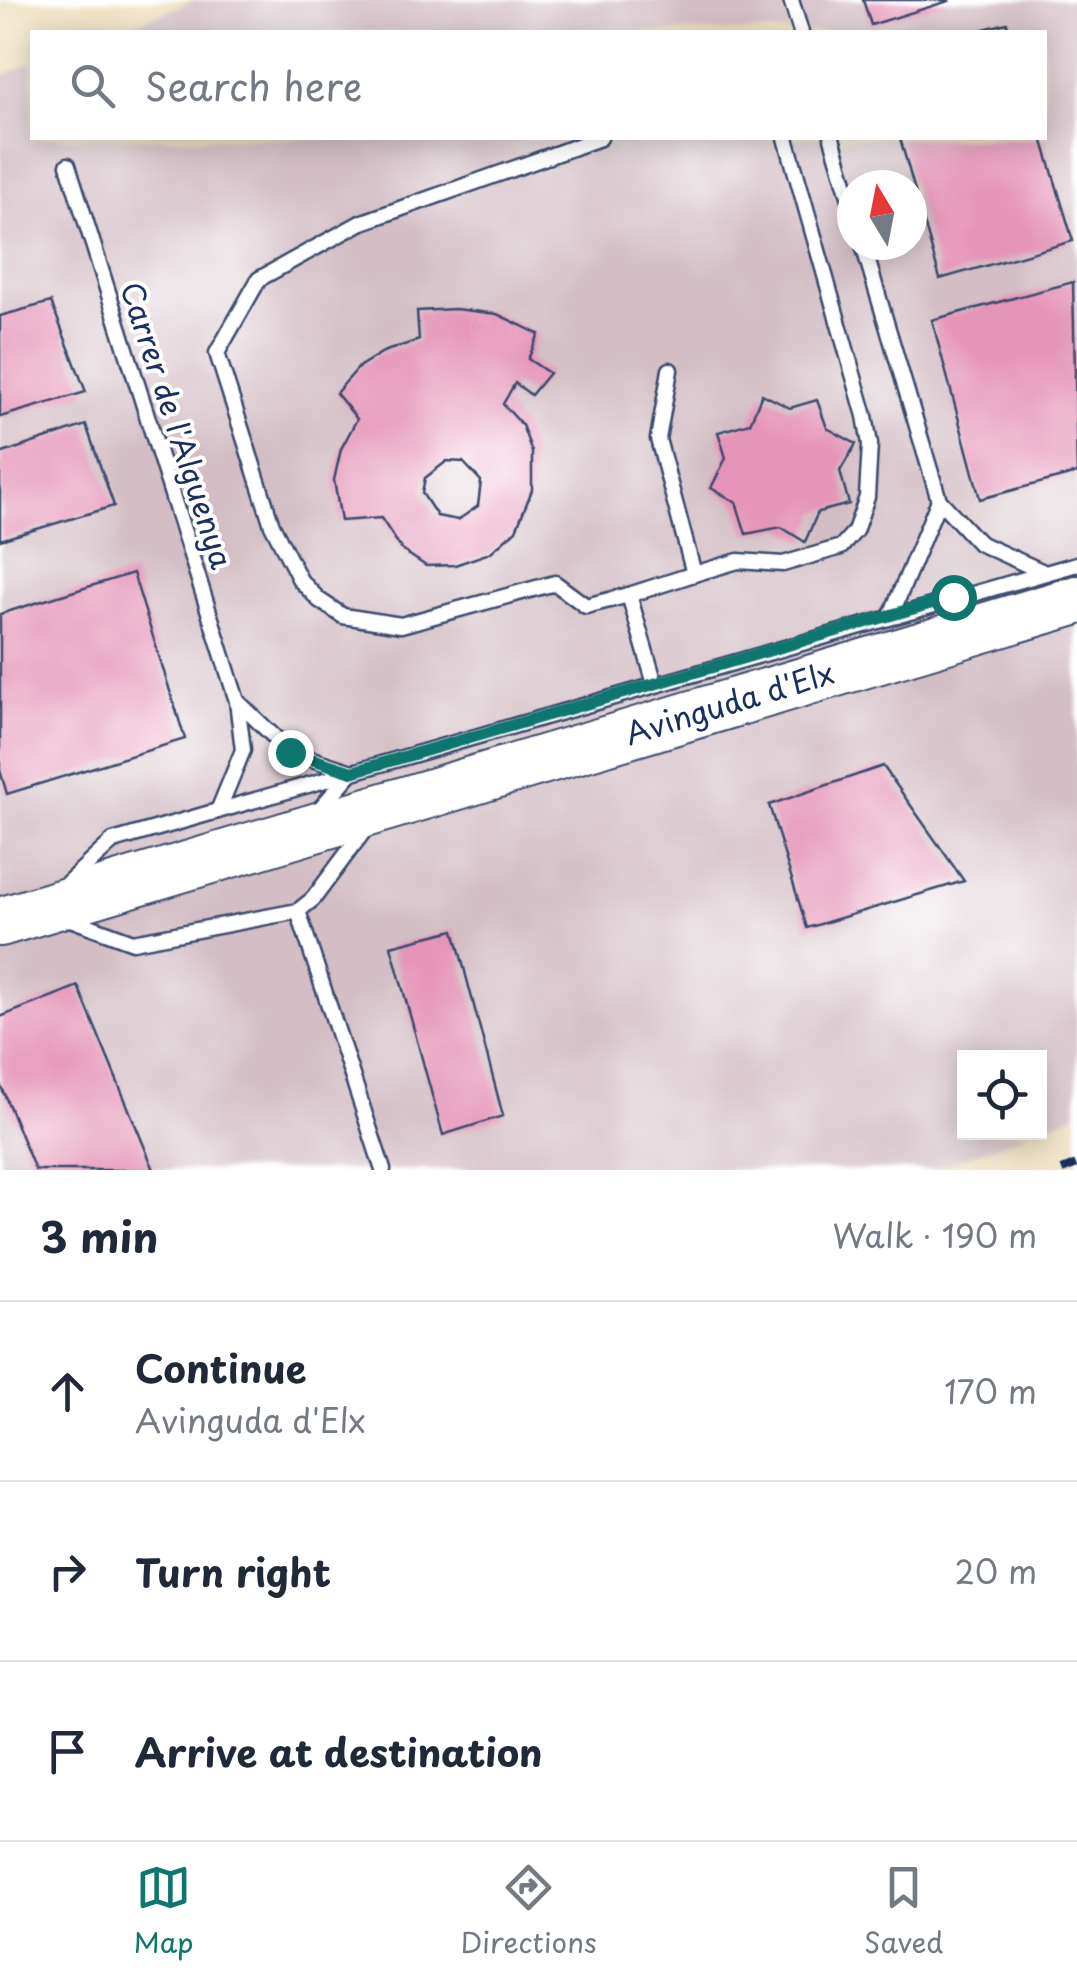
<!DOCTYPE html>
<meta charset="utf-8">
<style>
body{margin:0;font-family:"Playpen Sans",sans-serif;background:#f2f2f3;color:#1f2937}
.controls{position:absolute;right:30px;bottom:30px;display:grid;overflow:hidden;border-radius:0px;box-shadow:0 5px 25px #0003}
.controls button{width:90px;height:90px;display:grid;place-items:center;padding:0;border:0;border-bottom:2px solid #e0e1e3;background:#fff;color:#1f2937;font:50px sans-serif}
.compass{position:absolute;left:837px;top:170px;width:90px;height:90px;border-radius:50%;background:#fff;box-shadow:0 5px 25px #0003;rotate:350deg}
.stop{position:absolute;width:30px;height:30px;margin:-22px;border:8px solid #0f766e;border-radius:50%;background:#fff}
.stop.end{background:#0f766e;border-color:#fff;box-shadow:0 2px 10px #0008}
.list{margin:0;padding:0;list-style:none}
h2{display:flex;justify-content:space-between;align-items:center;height:130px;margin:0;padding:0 40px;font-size:42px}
h2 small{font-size:32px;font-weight:400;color:#747a83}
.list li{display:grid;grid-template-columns:65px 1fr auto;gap:30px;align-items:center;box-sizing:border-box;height:180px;padding:0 40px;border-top:2px solid #e0e1e3}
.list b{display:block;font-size:38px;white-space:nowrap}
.list p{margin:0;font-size:32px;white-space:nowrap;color:#747a83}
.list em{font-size:32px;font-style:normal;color:#747a83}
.icon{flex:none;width:55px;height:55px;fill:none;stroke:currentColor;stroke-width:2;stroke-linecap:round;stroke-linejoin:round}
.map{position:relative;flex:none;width:1077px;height:1170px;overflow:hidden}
.search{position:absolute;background:#fff;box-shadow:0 5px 25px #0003;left:30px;right:30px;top:30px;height:110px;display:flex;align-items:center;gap:25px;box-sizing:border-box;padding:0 35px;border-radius:0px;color:#747a83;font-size:38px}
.sheet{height:670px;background:#fff}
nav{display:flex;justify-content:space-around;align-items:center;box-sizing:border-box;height:140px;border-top:2px solid #e0e1e3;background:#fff;font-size:28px;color:#747a83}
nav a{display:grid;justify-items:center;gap:5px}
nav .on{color:#0f766e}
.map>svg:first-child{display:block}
</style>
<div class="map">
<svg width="1077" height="1170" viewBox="0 0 1077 1170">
<rect width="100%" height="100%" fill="#fff"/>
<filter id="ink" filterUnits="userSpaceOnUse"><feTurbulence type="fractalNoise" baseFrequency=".01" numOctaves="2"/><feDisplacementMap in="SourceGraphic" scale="20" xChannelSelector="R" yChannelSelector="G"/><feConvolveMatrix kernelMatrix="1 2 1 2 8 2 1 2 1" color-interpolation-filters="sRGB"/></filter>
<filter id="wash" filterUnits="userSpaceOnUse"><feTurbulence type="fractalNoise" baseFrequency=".0048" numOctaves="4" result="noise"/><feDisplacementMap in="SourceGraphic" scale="40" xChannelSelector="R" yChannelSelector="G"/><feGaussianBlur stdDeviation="2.25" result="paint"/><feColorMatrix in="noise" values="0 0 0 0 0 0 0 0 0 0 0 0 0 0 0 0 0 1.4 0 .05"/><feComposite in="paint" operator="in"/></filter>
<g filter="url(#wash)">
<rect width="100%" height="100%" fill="#ecdebb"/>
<!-- industrial -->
<path fill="#d2bec4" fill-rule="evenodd" d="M196,0H1077V1113L1040,1128V1058H964V1132L1027,1133L932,1170H0V76L32,63V138H1044V32H112ZM852,185H912V245H852Z"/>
<g id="blocks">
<!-- building -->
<g fill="#e595b8" fill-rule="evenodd">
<polygon points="863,0 948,0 949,1 871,25"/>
<polygon points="1007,23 1010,32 977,32 976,31"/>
<polygon points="900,138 1042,138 1073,241 940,279"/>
<polygon points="1073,282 1077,473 980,499 932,320"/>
<polygon points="51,302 86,392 0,417 0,316"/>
<path d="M455,309L497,314L539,334L528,359L549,373L531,395L515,383L503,404L522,425L532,452V490L516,530L490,553L455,565L426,566L402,550L381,518L341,521L334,480L341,449L357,419L336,393L360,366L383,352L419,340L417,311ZM447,461L463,462L481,481L478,506L458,520L437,516L422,493L425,478Z"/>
<polygon points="762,394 790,408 817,400 827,428 856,444 840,471 849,504 818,512 805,542 781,527 746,534 736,502 711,488 726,458 718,432 750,423"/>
<polygon points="86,425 114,506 0,540 0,454"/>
<polygon points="133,573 185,739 7,794 0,770 0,614"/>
<polygon points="883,766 964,881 807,928 769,805"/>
<polygon points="454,930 503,1116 443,1135 391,946"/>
<polygon points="78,986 154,1170 35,1170 0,1084 0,1017"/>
</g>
</g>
</g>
<g filter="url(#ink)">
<use href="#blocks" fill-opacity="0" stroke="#3a496c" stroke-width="2.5"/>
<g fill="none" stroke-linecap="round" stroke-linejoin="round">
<!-- service casing -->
<g stroke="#3a496c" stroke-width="19">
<g id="service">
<polyline points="791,0 801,32"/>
<polyline points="600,138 360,223 259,279 217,353 272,525 300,580 319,600 343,616 401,625 555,583 586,606 629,595"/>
<polyline points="832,138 852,206"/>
<polyline points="68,165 237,701 243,750 218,811"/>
<polyline points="863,245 939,500 979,543 1041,571"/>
<polyline points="694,574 738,561 783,564 841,547 855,531 867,497 870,444 865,416 786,138"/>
<polyline points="891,615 939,500"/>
<polyline points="655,684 629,595 694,574 658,439 670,370"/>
<polyline points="237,701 290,752 352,772 316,813"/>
<polyline points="63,887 113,841 1077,564"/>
<polyline points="298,911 383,1170"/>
<polyline points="65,917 133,942 298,911 313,899 366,828"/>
</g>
</g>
<!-- trunk casing -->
<g stroke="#3a496c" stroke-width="52">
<polyline id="trunk" points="0,922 1077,600"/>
</g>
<!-- service -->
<use href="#service" stroke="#fff" stroke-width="14"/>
<!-- trunk -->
<use href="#trunk" stroke="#fff" stroke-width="48"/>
<!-- rail -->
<polyline stroke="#1b2f5e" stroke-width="8" stroke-dasharray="15 8" stroke-linecap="butt" points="1062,1170 1077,1164"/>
</g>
</g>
<g fill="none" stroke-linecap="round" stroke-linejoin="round" filter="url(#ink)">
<!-- route -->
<polyline stroke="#0f766e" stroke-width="12" points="290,752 352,772 953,597"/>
</g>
<g text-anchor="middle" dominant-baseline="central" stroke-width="8" stroke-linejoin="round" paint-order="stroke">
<!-- street labels -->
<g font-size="30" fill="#1b2f5e" stroke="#fff">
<text transform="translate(178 425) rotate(72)">Carrer de l'Alguenya</text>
<text transform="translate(729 702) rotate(-17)">Avinguda d'Elx</text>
</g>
</g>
</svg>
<div class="controls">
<button><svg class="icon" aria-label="locate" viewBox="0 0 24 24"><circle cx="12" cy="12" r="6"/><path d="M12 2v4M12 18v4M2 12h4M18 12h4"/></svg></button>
</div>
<svg class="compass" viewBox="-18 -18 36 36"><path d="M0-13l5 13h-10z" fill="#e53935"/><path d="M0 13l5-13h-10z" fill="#747a83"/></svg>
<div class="stop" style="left:953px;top:597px"></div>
<div class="stop end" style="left:290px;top:752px"></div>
<div class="search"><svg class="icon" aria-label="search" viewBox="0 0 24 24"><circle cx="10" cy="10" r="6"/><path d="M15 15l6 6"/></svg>Search here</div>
</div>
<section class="sheet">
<h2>3 min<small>Walk · 190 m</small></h2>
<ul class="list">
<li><svg class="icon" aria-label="ahead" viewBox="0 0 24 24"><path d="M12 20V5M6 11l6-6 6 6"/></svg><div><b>Continue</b><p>Avinguda d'Elx</p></div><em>170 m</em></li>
<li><svg class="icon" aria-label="right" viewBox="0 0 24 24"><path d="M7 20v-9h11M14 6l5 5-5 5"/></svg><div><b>Turn right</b></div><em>20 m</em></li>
<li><svg class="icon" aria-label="arrive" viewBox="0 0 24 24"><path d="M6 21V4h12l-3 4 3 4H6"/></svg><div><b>Arrive at destination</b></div></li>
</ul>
</section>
<nav>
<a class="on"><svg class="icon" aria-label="map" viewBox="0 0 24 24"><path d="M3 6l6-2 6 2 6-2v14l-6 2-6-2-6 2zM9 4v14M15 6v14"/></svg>Map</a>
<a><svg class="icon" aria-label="directions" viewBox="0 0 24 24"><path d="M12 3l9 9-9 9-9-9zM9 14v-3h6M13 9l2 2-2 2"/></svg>Directions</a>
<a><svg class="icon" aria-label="saved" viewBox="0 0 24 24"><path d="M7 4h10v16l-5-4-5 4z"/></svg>Saved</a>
</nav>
